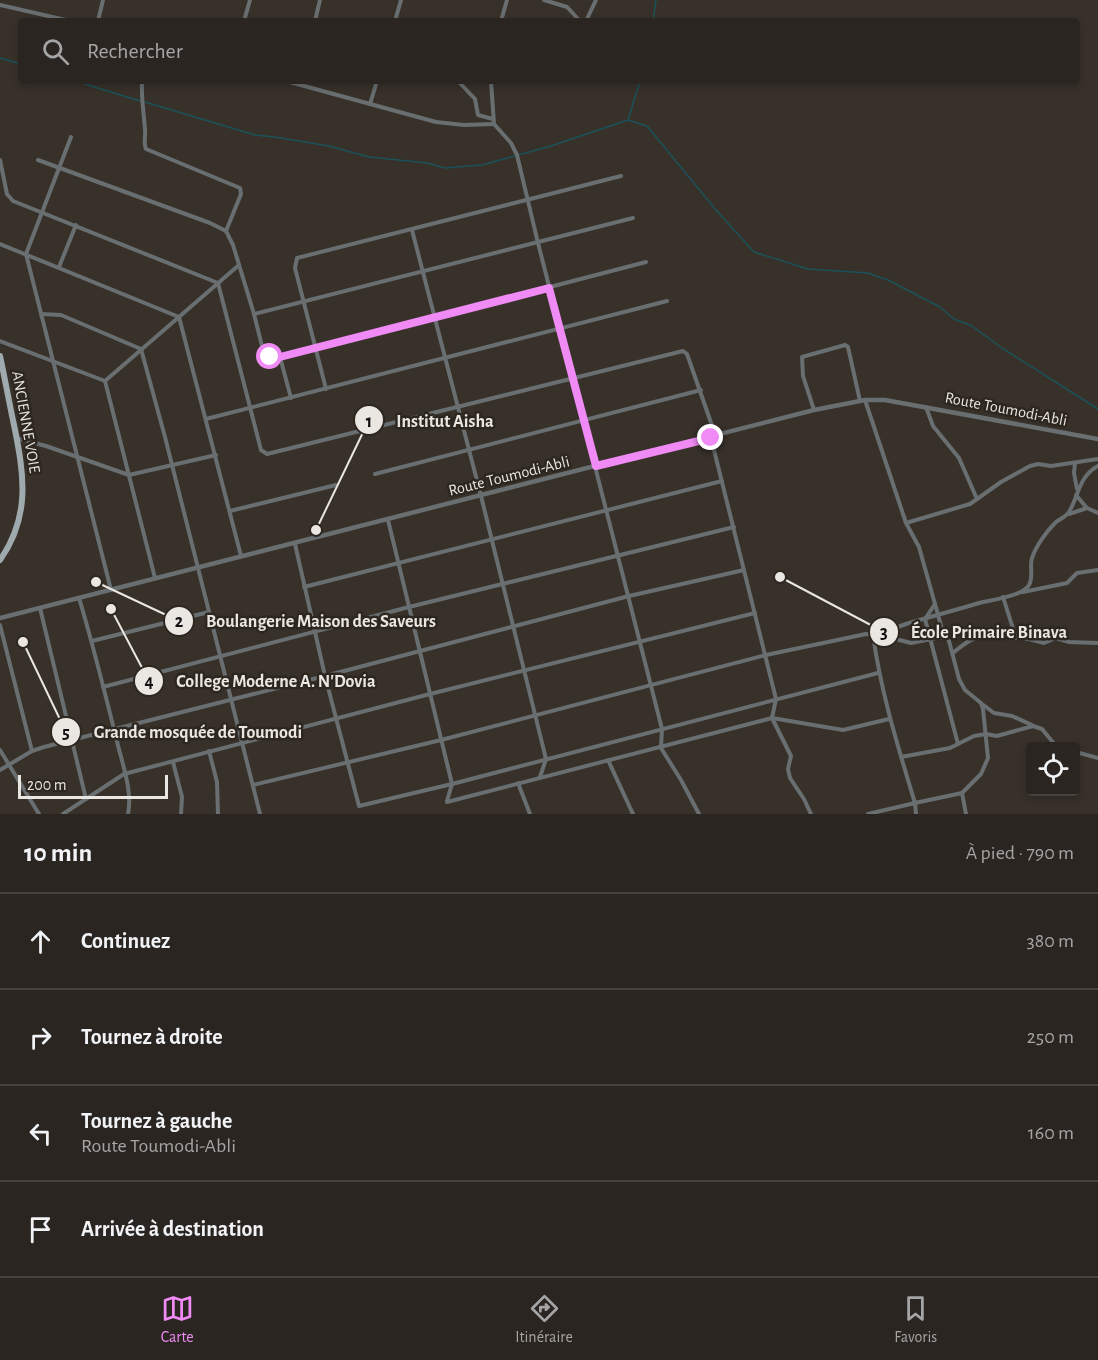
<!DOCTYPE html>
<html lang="fr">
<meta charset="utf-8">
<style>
body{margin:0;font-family:"Alegreya Sans",sans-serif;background:#36312d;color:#f1f3f6}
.controls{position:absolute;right:18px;bottom:18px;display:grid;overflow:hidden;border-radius:6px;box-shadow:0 3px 9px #0003}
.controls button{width:54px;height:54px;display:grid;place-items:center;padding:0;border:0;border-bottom:2px solid #46423e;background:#2a2520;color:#f1f3f6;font:30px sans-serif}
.scale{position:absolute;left:18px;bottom:15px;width:150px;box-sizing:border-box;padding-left:6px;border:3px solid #eae6e1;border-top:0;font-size:16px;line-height:21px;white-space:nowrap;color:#eae6e1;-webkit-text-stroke:4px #2d2720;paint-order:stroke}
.stop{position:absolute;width:18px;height:18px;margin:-14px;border:4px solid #f08bf5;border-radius:50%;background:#fff}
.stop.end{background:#f08bf5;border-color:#fff;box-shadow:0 2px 6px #0008}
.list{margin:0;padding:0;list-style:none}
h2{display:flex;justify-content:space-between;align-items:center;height:78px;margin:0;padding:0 24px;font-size:26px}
h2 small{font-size:20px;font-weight:400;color:#a5a5a5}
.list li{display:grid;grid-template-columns:39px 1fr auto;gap:18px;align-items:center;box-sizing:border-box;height:96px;padding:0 24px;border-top:2px solid #46423e}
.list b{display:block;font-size:22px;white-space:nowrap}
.list p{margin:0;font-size:20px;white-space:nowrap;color:#a5a5a5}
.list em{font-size:20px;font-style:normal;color:#a5a5a5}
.icon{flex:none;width:33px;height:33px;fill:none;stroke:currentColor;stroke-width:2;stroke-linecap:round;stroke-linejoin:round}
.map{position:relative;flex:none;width:1098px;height:814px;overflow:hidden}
.search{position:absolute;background:#2a2520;box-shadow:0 3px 9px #0003;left:18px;right:18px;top:18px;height:66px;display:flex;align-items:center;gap:15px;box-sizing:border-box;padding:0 21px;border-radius:6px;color:#a5a5a5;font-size:22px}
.sheet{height:462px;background:#2a2520}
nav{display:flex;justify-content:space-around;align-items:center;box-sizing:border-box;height:84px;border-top:2px solid #46423e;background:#2a2520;font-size:16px;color:#a5a5a5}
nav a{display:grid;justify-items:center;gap:3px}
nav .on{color:#f08bf5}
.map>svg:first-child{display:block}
</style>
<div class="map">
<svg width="1098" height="814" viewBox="0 0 1098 814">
<rect width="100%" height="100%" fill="#38312a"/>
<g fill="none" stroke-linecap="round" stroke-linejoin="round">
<!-- stream -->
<g stroke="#1b5259" stroke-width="1.5">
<polyline points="653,21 656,0"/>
<polyline points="0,58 21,64"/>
<polyline points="75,81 140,101"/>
<polyline points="145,102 255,135 275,137 329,146 369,157 427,163 445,168 482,165 551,146 628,120 647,126 716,210 754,252 808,269 868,273 888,280 940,307 954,319 972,326 1002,348 1098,409"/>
<polyline points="628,120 640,81"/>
</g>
<!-- minor -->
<g stroke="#696e71" stroke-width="4">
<polyline points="544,0 567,7 580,21"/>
<polyline points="0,5 70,21"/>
<polyline points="98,21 103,0"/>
<polyline points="244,21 250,0"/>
<polyline points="315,21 320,0"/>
<polyline points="395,21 401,0"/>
<polyline points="501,21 507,0"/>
<polyline points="586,21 596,0"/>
<path d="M142,81C141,98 144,114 145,130C146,137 143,142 146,149L240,188L241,194L226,231"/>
<polyline points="286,81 436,122 464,125 494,124"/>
<polyline points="458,81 475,99 478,115 493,119"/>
<polyline points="491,81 494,124 511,143 517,155 538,243 662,729 661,748 681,780 699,814"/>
<polyline points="370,104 377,81"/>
<polyline points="71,137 26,254 111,590"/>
<polyline points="0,160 7,194 13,201 218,283 261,450 267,454 683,351 687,354 716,437"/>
<polyline points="38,160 210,223 226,231 233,245 254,314 263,350 270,357 280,357 646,262"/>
<polyline points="412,230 481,496 546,759 540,777"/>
<polyline points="0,244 179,317 241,556"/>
<polyline points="59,267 76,225"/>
<polyline points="41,314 61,315 141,349 165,437 260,814"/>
<polyline points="254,314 633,218"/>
<polyline points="0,341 105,381"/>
<polyline points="280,357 291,398"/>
<polyline points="105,381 155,578"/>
<polyline points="105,381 239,265"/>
<polyline points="326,389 295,268 297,258 621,176"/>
<path d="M865,400L906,523L919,547L942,629L949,641L959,679L965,690L981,703L983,709L988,758L981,774L962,793L915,803C898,747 881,693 873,635C886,635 892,629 903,625C928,617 953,611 979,603C992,600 1023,596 1029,585C1034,576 1029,567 1032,558C1036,546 1046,532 1055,523C1059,519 1066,517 1069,512C1079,495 1079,476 1098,466"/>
<polyline points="926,407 933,426 959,458 977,499"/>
<polyline points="814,410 803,376 802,357 845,345 848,347 860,401"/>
<polyline points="206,419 667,301"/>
<polyline points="16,438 46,446 129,475 216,455"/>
<polyline points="711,438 776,699 772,718 791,756 788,769 790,778 804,799 811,814"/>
<polyline points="1075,463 1074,473 1077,489"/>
<polyline points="375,474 701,390"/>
<polyline points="1076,495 1086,507"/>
<polyline points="230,511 336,485"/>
<polyline points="1069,514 1087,508 1098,513"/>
<polyline points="388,520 452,784 447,801"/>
<polyline points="906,523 970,504 1001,482 1030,466 1038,464 1051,466 1098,459"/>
<polyline points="295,544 325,676 359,806 452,784 878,673"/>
<polyline points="304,587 722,481"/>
<polyline points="1023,592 1067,583 1077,573 1098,570"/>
<polyline points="1003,597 1016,638"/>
<path d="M79,598C93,644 104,690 116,737C121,761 133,789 128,814"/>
<polyline points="935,604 925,619 958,744"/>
<polyline points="40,608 86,799"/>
<polyline points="0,625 32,751"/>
<polyline points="884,636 911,643 936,638 946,638"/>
<polyline points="92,641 209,612"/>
<path d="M953,653C961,646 971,638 982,636C1001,633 1027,638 1044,643L1056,638L1069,642L1098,643"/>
<polyline points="103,687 409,607 734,527"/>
<polyline points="982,704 994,713 1012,716 1032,725"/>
<polyline points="0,750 39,814"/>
<polyline points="209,751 217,782 218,814"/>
<polyline points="1076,752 1098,758"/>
<polyline points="901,757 950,748 974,736 986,734 997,736 1033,726 1042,729 1056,746"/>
<polyline points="608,760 633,814"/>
<polyline points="173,762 182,797 181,814"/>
<polyline points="0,770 32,751 44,747 325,676 629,596 744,570"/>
<polyline points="518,783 530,814"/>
<polyline points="253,785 441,740 766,655 866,634 873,635"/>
<polyline points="962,793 966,814"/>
<polyline points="447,802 772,718 843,730 889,719"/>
<polyline points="63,814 124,774 430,694 755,613"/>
<polyline points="868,814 915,803 916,814"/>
</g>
<!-- tertiary -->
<polyline stroke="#696e71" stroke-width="4.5" points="0,618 814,410 865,400 885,400 1098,439"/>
<!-- primary -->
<path stroke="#9faaae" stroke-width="6" d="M0,356C5,379 9,402 14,425C24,474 31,516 0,560"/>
</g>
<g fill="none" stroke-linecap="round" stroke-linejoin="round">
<!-- route -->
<polyline stroke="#f08bf5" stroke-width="8" points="270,357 280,357 549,288 596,466 711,438"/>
</g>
<g text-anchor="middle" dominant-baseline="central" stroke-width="5" stroke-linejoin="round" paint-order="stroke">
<!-- street labels -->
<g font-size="16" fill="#eae6e1" stroke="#2d2720">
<text transform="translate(1006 409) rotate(11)">Route Toumodi-Abli</text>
<text transform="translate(26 422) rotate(80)">ANCIENNE VOIE</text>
<text transform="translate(509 476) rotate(-14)">Route Toumodi-Abli</text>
</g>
</g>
<!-- callouts -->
<path fill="none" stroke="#eae6e1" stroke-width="2" d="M316 530L369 420M96 582L179 621M780 577L884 632M111 609L149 681M23 642L66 732"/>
<g fill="#eae6e1" stroke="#2d2720" stroke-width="2">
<circle cx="316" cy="530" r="6"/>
<circle cx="96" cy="582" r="6"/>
<circle cx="780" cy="577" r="6"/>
<circle cx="111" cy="609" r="6"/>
<circle cx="23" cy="642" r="6"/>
<circle cx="369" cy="420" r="15"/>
<circle cx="179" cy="621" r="15"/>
<circle cx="884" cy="632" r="15"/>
<circle cx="149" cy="681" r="15"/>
<circle cx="66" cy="732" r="15"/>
</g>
<g font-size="18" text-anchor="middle" font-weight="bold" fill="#111">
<text x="369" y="427">1</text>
<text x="179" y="627">2</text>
<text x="884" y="638">3</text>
<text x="149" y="687">4</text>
<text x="66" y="738">5</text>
</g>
<g font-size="18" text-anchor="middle" font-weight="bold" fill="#eae6e1" stroke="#2d2720" stroke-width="5" stroke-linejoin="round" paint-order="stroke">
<text x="445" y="427">Institut Aisha</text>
<text x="321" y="627">Boulangerie Maison des Saveurs</text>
<text x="989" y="638">École Primaire Binava</text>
<text x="276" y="687">College Moderne A. N'Dovia</text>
<text x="198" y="738">Grande mosquée de Toumodi</text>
</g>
</svg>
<div class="controls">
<button><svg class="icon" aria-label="locate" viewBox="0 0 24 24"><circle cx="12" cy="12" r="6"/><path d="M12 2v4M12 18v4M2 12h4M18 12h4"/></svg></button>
</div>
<div class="scale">200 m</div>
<div class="stop" style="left:270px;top:357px"></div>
<div class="stop end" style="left:711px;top:438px"></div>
<div class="search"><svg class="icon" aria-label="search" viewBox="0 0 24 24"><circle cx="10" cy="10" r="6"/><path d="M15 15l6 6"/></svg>Rechercher</div>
</div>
<section class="sheet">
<h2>10 min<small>À pied · 790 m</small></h2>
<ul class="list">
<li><svg class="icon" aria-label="ahead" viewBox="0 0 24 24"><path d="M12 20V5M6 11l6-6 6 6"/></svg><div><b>Continuez</b></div><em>380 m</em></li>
<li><svg class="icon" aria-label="right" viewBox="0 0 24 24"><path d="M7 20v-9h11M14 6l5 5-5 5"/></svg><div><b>Tournez à droite</b></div><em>250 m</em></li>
<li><svg class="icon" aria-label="left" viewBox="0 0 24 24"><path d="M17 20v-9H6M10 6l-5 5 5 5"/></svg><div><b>Tournez à gauche</b><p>Route Toumodi-Abli</p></div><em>160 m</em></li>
<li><svg class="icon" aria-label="arrive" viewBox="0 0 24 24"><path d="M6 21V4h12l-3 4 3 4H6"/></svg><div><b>Arrivée à destination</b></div></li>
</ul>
</section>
<nav>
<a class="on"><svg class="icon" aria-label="map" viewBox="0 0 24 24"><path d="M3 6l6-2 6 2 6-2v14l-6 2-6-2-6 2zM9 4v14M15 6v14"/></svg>Carte</a>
<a><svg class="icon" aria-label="directions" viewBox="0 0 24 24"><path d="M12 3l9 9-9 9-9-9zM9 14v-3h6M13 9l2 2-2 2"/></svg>Itinéraire</a>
<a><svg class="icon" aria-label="saved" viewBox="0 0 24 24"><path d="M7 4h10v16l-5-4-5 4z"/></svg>Favoris</a>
</nav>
